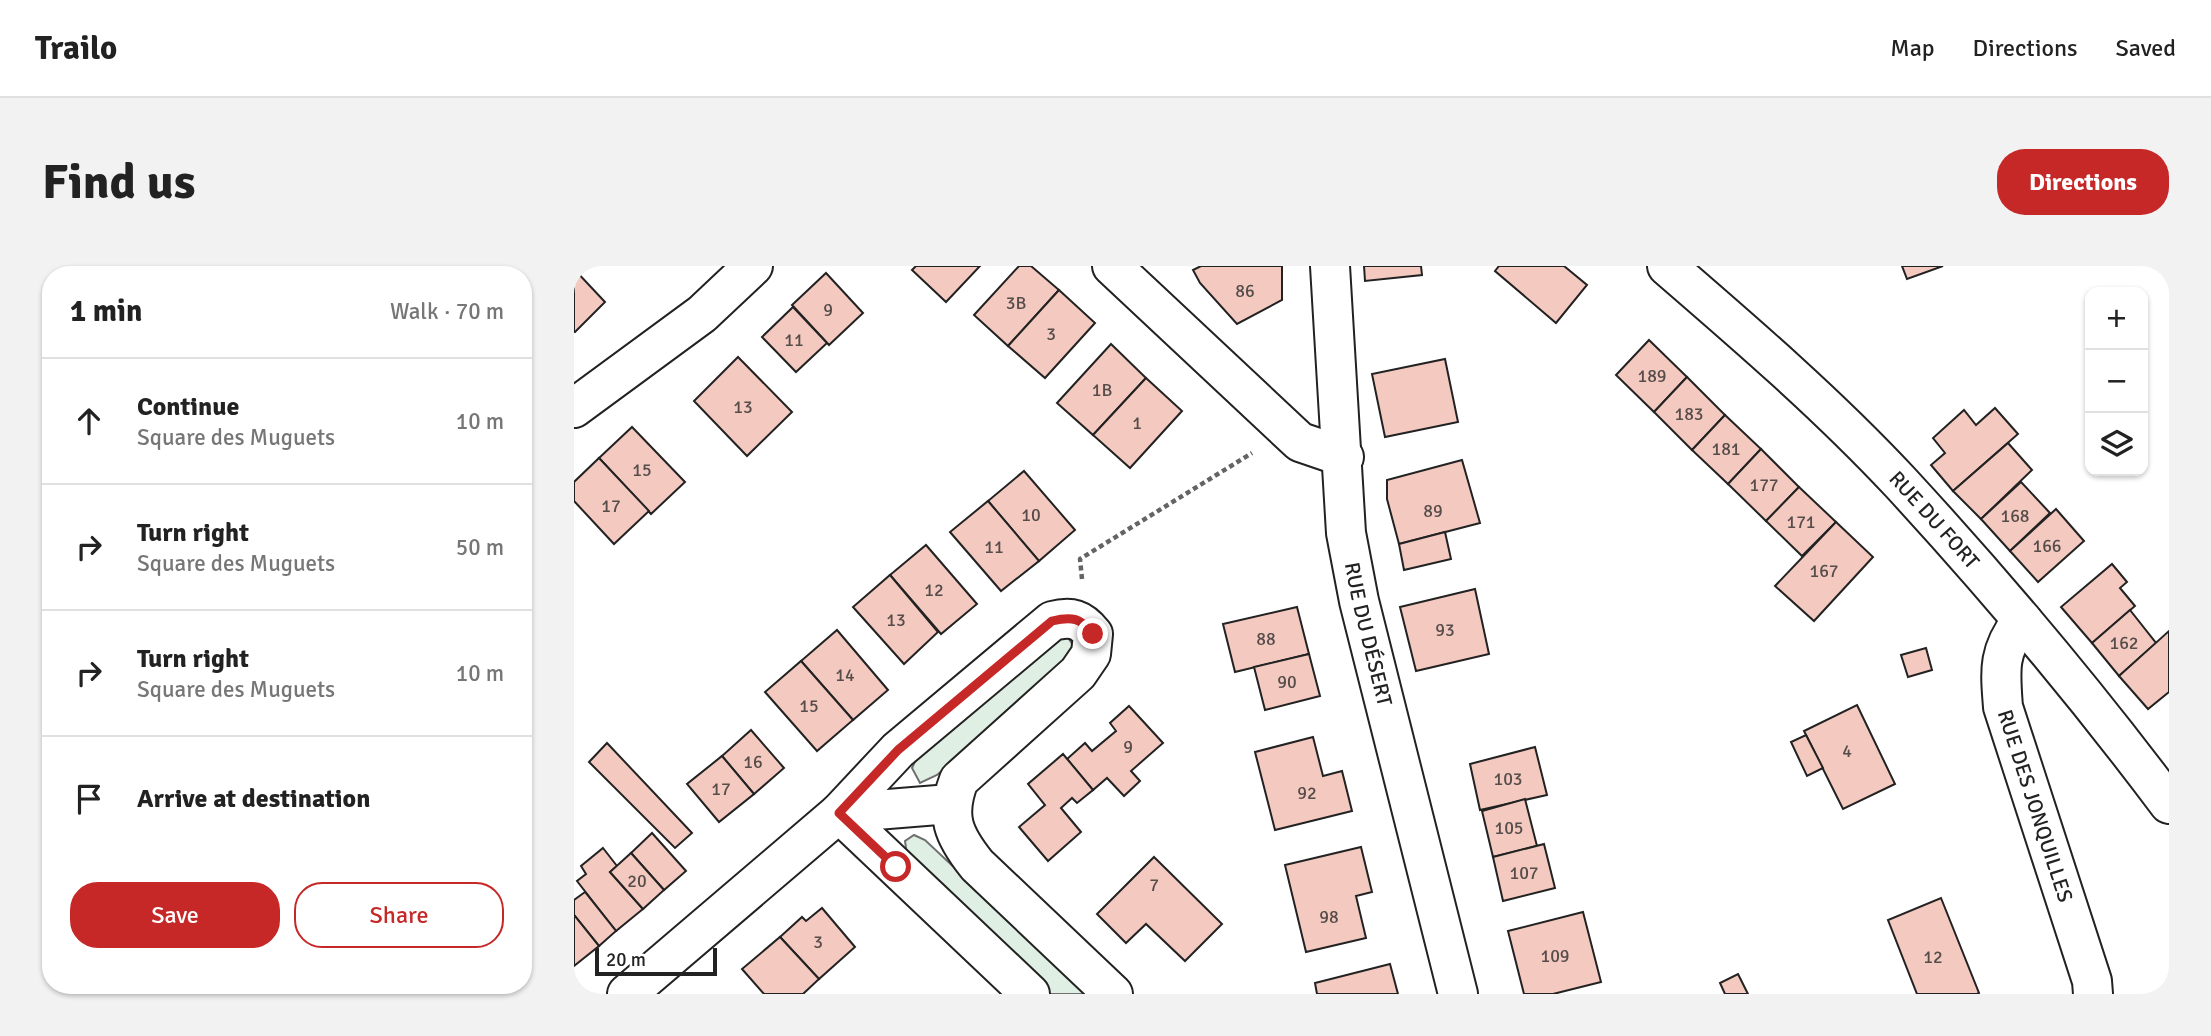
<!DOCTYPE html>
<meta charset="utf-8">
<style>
body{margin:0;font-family:Signika,sans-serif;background:#f2f2f2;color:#222}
.controls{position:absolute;right:21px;top:21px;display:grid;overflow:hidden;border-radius:14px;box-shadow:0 2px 5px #0004}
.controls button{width:63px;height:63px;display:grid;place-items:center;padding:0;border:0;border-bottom:2px solid #e0e0e0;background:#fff;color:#222;font:35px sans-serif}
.scale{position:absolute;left:21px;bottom:18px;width:122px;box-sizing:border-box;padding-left:7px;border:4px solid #222;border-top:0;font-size:19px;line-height:24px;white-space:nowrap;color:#222;-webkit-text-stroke:5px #fff;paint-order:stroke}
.stop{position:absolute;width:21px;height:21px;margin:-16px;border:5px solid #c62828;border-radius:50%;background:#fff}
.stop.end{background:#c62828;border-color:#fff;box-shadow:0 2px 7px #0008}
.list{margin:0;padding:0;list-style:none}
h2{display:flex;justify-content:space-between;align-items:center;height:91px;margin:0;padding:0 28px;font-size:30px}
h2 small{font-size:23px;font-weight:400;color:#767676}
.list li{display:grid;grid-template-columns:46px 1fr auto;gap:21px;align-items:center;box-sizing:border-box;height:126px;padding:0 28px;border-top:2px solid #e0e0e0}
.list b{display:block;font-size:26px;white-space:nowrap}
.list p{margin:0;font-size:23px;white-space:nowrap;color:#767676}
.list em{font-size:23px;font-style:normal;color:#767676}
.actions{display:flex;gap:14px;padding:21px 28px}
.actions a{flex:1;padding:16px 0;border:2px solid #c62828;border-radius:28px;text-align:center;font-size:24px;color:#c62828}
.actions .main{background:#c62828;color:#fff}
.icon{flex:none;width:38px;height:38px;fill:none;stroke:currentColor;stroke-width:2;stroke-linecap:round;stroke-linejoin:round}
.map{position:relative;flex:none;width:1595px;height:728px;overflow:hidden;border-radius:28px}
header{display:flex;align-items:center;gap:42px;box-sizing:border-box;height:98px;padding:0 35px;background:#fff;border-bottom:2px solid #e0e0e0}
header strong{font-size:33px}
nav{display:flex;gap:38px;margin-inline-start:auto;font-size:24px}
.intro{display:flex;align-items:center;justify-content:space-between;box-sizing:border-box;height:168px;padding:0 42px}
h1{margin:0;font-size:49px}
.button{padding:18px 32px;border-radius:28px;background:#c62828;color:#fff;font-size:24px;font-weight:700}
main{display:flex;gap:42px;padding:0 42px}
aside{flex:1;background:#fff;border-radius:28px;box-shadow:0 2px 5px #0004}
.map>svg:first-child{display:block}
</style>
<header>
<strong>Trailo</strong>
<nav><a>Map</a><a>Directions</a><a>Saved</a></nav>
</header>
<div class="intro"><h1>Find us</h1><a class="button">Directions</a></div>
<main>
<aside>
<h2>1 min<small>Walk · 70 m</small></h2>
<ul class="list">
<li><svg class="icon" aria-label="ahead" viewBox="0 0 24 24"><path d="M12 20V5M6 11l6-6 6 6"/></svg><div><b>Continue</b><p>Square des Muguets</p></div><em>10 m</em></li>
<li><svg class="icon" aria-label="right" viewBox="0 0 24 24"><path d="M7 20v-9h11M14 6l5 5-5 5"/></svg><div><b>Turn right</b><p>Square des Muguets</p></div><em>50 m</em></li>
<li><svg class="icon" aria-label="right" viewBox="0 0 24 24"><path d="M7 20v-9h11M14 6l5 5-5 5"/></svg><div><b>Turn right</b><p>Square des Muguets</p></div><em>10 m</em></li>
<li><svg class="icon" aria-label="arrive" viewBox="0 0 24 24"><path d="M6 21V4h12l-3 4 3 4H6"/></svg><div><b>Arrive at destination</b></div></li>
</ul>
<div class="actions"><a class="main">Save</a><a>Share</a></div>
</aside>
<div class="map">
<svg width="1595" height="728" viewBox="0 0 1595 728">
<rect width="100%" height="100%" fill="#fff"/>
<!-- green -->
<g fill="#e0efe3" stroke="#6f6f6f" stroke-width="2">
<polygon points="490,366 499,379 500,391 363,509 346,517 338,502 344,489"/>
<polygon points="340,569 351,574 515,728 476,728 333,589 331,575"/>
</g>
<!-- building -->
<g fill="#f3c9c0" stroke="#222" stroke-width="2">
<polygon points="342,0 406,0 372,36 338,4"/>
<polygon points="445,0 457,0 485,24 434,80 400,49"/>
<polygon points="627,0 708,0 708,34 663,58 626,17 619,4"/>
<polygon points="790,0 847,0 848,9 791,15"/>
<polygon points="925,0 990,0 1013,19 982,57 921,5"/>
<polygon points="1328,0 1369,0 1333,13"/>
<polygon points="0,3 31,36 1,66 0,66"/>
<polygon points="252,7 289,47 255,79 218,39"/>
<polygon points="485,24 521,57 471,112 434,80"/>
<polygon points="219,41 253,77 222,106 188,71"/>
<polygon points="1075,74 1113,111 1080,146 1042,109"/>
<polygon points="537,78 572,112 519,169 483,137"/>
<polygon points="164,91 218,146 173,190 120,135"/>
<polygon points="871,93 884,156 811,171 798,108"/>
<polygon points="1113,111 1151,149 1118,184 1080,146"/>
<polygon points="572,112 608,145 556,202 519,169"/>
<polygon points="1421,142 1444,168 1379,225 1357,199 1371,187 1359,172 1390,144 1402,159"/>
<polygon points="1151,149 1187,183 1154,218 1118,184"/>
<polygon points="58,161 111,216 77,248 25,192"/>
<polygon points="1434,177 1458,204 1407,253 1379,225"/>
<polygon points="1187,183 1225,221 1192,255 1154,218"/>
<polygon points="25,192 75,245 40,278 0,235 0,216"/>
<polygon points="888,194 906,257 825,278 813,233 813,214"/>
<polygon points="450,205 501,264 465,295 414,235"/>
<polygon points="1447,216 1476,247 1436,285 1407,253"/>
<polygon points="1225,221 1262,256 1228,290 1192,255"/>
<polygon points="414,235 465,295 427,325 376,266"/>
<polygon points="1482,243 1510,275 1464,316 1436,285"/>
<polygon points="1262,256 1299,291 1240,355 1201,320"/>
<polygon points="871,266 877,293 830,304 825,278"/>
<polygon points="352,279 403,338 367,368 316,309"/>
<polygon points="1538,298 1553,316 1546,322 1561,340 1518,377 1487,341"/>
<polygon points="316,309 364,366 330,398 279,341"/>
<polygon points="901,323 915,388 842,405 826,341"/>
<polygon points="723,341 735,388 661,406 649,358"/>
<polygon points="1556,344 1582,377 1545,410 1518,377"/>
<polygon points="263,364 314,424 279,454 227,395"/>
<polygon points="1595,365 1595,426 1574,443 1545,410"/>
<polygon points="1352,382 1358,404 1334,411 1327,389"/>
<polygon points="735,388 746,430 691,444 680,401"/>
<polygon points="227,395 279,454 243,485 191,426"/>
<polygon points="1283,439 1321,518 1269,543 1230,465"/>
<polygon points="555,440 589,477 557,505 566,515 550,530 533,512 519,524 493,493 511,477 518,485 542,465 536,457"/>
<polygon points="177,464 210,502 180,528 148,490"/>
<polygon points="1232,469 1249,502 1233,510 1217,476"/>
<polygon points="739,471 749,510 768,505 778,545 701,564 681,486"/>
<polygon points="33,477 118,567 101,582 15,496"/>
<polygon points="961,481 973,529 906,544 896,498"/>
<polygon points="489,488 519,524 503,537 498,532 487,542 507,566 474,595 445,561 471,539 454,518"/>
<polygon points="148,490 180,528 145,556 113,518"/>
<polygon points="951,533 963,580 919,591 908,545"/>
<polygon points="78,567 112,605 90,624 57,587"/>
<polygon points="970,578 981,622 929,635 919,591"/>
<polygon points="787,581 798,626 782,630 792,672 732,686 711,599"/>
<polygon points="29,582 43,600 36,606 69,643 42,665 3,615 12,608 7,600"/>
<polygon points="57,587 90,624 69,643 36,606"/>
<polygon points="580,591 648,658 611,695 572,658 552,677 523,648"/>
<polygon points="11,626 42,665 25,680 0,649 0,634"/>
<polygon points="1367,632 1405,727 1403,728 1343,728 1314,654"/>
<polygon points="248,642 281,681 245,713 206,671 228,651 232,655"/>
<polygon points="1009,646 1027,716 979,728 950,728 934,665"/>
<polygon points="0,649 25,680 0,700"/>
<polygon points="206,671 245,713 229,728 190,728 168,703"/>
<polygon points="816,698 824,728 743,728 741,717"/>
<polygon points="1164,708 1174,728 1151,728 1146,717"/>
</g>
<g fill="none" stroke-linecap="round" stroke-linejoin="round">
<!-- minor casing -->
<g stroke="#222" stroke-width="42">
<g id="minor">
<polyline points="538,0 726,176 770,191"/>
<path id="s1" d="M756,0L772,267L785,335L884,728"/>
<path id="s2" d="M1093,0C1173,69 1254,139 1326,216C1421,319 1511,426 1595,538"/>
<polyline points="0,142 128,48 179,0"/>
<path id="s3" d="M1448,354C1424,385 1426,403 1429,441L1518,715L1519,728"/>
<polyline points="53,728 265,547 376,538"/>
<path d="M456,728L265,547L324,484L478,355C498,350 507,353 519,368L517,388L504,407L385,514C371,550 379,569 403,599L539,728"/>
</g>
</g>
<!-- path -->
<polyline stroke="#646464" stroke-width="4.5" stroke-dasharray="5 3.5" stroke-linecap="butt" points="508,313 506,293 678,187"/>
<!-- minor -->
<use href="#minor" stroke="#fff" stroke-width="38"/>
</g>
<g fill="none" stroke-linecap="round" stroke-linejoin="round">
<!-- route -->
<path stroke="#c62828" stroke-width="9" d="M322,601L265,547L324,484L478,355C498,350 507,352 519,368"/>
</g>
<g text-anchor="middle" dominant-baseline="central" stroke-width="5" stroke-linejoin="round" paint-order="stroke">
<!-- number labels -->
<g font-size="18" fill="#564c4a">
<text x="671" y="25">86</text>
<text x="442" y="37">3B</text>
<text x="254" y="44">9</text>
<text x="477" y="68">3</text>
<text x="220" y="74">11</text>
<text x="1078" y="110">189</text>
<text x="528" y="124">1B</text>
<text x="169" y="141">13</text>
<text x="1115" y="148">183</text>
<text x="563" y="157">1</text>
<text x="1152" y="183">181</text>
<text x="68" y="204">15</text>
<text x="1190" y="219">177</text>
<text x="37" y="240">17</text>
<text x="859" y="245">89</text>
<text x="457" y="249">10</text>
<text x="1441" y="250">168</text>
<text x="1227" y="256">171</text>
<text x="1473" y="280">166</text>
<text x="420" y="281">11</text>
<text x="1250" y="305">167</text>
<text x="360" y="324">12</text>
<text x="322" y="354">13</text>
<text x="871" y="364">93</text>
<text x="692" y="373">88</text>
<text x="1550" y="377">162</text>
<text x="271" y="409">14</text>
<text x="713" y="416">90</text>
<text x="235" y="440">15</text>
<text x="554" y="481">9</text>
<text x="1273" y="485">4</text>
<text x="179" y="496">16</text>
<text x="934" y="513">103</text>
<text x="147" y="523">17</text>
<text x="733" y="527">92</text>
<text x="935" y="562">105</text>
<text x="950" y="607">107</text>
<text x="63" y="615">20</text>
<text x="580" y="619">7</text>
<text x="755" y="651">98</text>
<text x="244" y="676">3</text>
<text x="981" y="690">109</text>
<text x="1359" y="691">12</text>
</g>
<!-- street labels -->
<g font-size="21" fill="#222" stroke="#fff">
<text stroke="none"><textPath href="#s2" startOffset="369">RUE DU FORT</textPath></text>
<text stroke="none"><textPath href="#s1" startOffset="371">RUE DU DÉSERT</textPath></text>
<text stroke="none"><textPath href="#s3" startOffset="196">RUE DES JONQUILLES</textPath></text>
</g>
</g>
</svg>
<div class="controls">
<button>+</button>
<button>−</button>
<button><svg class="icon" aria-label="layers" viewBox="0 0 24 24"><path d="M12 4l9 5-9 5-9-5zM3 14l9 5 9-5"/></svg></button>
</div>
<div class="scale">20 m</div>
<div class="stop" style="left:322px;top:601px"></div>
<div class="stop end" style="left:519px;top:368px"></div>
</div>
</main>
